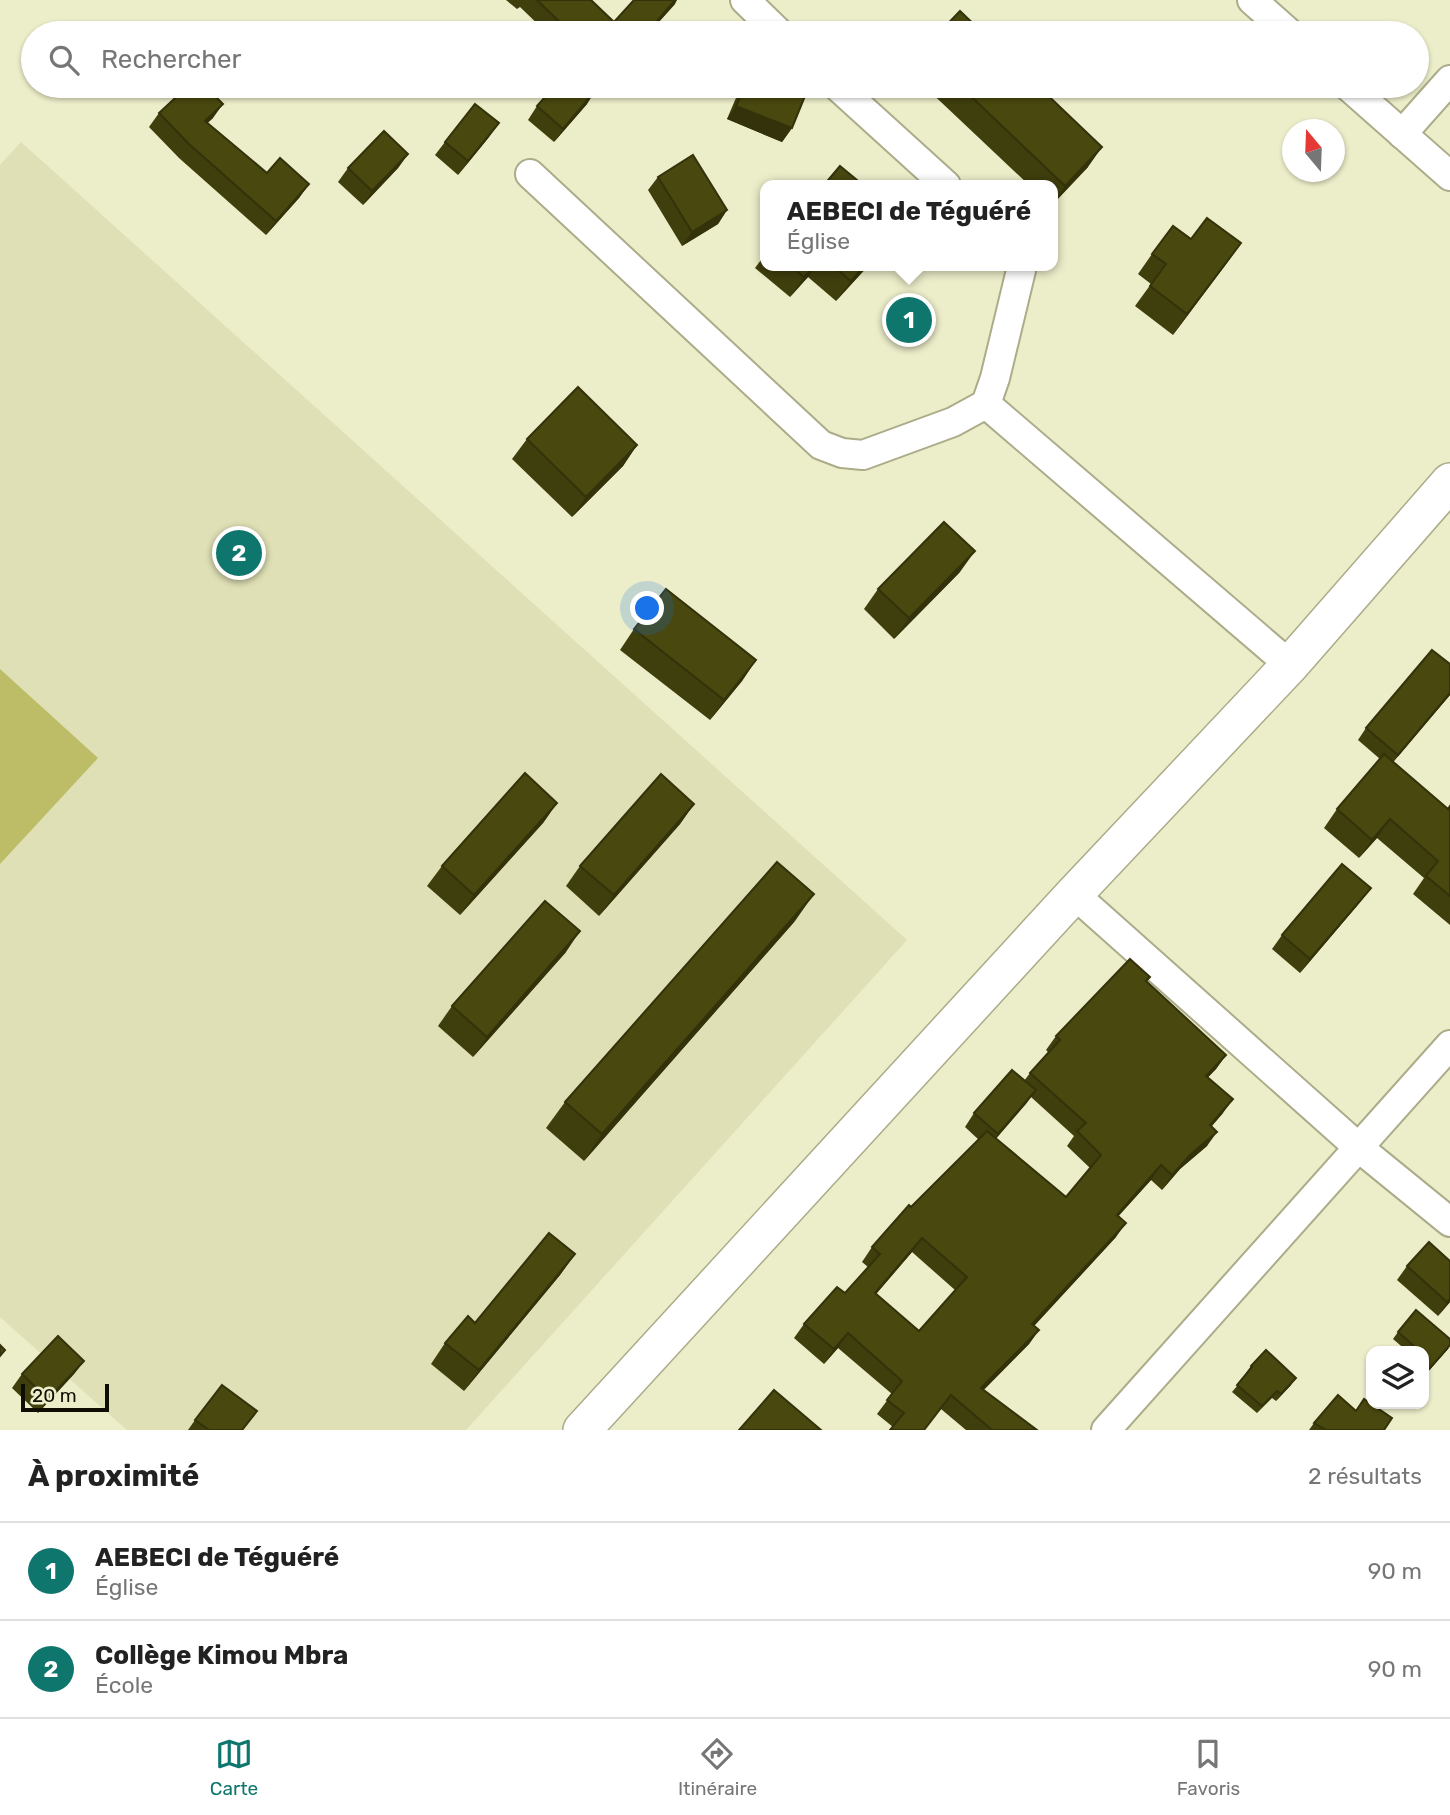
<!DOCTYPE html>
<html lang="fr">
<meta charset="utf-8">
<style>
body{margin:0;font-family:Rubik,sans-serif;background:#f2f2f2;color:#222}
.controls{position:absolute;right:21px;bottom:21px;display:grid;overflow:hidden;border-radius:14px;box-shadow:0 2px 5px #0004}
.controls button{width:63px;height:63px;display:grid;place-items:center;padding:0;border:0;border-bottom:2px solid #e0e0e0;background:#fff;color:#222;font:35px sans-serif}
.compass{position:absolute;left:1282px;top:119px;width:63px;height:63px;border-radius:50%;background:#fff;box-shadow:0 2px 5px #0004;rotate:341deg}
.scale{position:absolute;left:21px;bottom:18px;width:88px;box-sizing:border-box;padding-left:7px;border:4px solid #0e0e03;border-top:0;font-size:19px;line-height:24px;white-space:nowrap;color:#0e0e03;-webkit-text-stroke:5px #ecedc9;paint-order:stroke}
.you{position:absolute;left:648px;top:609px;width:24px;height:24px;margin:-18px;border:5px solid #fff;border-radius:50%;background:#1a73e8;box-shadow:0 0 0 10px #1a73e833}
.badge{display:grid;place-items:center;width:46px;height:46px;border-radius:50%;background:#0f766e;color:#fff;font-size:23px;font-weight:700}
.pin{position:absolute;translate:-50% -50%;border:4px solid #fff;box-shadow:0 2px 7px #0006}
.popup{position:absolute;left:760px;top:180px;width:298px;height:91px;box-sizing:border-box;display:grid;place-content:center;border-radius:14px;background:#fff;filter:drop-shadow(0 2px 5px #0005);font-size:23px;white-space:nowrap;color:#767676}
.popup b{font-size:26px;color:#222}
.popup::after{content:'';position:absolute;left:50%;top:100%;margin-left:-14px;border:14px solid transparent;border-top-color:#fff}
.list{margin:0;padding:0;list-style:none}
h2{display:flex;justify-content:space-between;align-items:center;height:91px;margin:0;padding:0 28px;font-size:30px}
h2 small{font-size:23px;font-weight:400;color:#767676}
.list li{display:grid;grid-template-columns:46px 1fr auto;gap:21px;align-items:center;box-sizing:border-box;height:98px;padding:0 28px;border-top:2px solid #e0e0e0}
.list b{display:block;font-size:26px;white-space:nowrap}
.list p{margin:0;font-size:23px;white-space:nowrap;color:#767676}
.list em{font-size:23px;font-style:normal;color:#767676}
.icon{flex:none;width:38px;height:38px;fill:none;stroke:currentColor;stroke-width:2;stroke-linecap:round;stroke-linejoin:round}
.map{position:relative;flex:none;width:1450px;height:1430px;overflow:hidden}
.search{position:absolute;background:#fff;box-shadow:0 2px 5px #0004;left:21px;right:21px;top:21px;height:77px;display:flex;align-items:center;gap:18px;box-sizing:border-box;padding:0 24px;border-radius:38px;color:#767676;font-size:26px}
.sheet{height:287px;background:#fff}
nav{display:flex;justify-content:space-around;align-items:center;box-sizing:border-box;height:98px;border-top:2px solid #e0e0e0;background:#fff;font-size:19px;color:#767676}
nav a{display:grid;justify-items:center;gap:4px}
nav .on{color:#0f766e}
.map>svg:first-child{display:block}
</style>
<div class="map">
<svg width="1450" height="1430" viewBox="0 0 1450 1430">
<rect width="100%" height="100%" fill="#ecedc9"/>
<!-- built -->
<polygon fill="#dfe0b5" points="21,142 907,940 466,1430 127,1430 0,1317 0,165"/>
<!-- green -->
<polygon fill="#bdbc67" points="0,669 98,758 0,864"/>
<g fill="none" stroke-linecap="round" stroke-linejoin="round">
<!-- minor casing -->
<g stroke="#acac8a" stroke-width="32">
<g id="minor">
<polyline points="745,0 779,33"/>
<polyline points="1252,0 1289,33"/>
<polyline points="837,86 946,185"/>
<polyline points="1348,86 1450,176"/>
<polyline points="1402,134 1450,80"/>
<polyline points="530,174 821,445 842,453 863,455 953,422 986,404"/>
<polyline points="1022,266 995,378 986,404 1290,665"/>
<polyline points="1074,894 1358,1147 1450,1222"/>
<polyline points="1106,1430 1450,1045"/>
</g>
</g>
<!-- tertiary casing -->
<g stroke="#acac8a" stroke-width="40">
<polyline id="tertiary" points="582,1430 1074,894 1290,665 1450,482"/>
</g>
<!-- minor -->
<use href="#minor" stroke="#fff" stroke-width="28"/>
<!-- tertiary -->
<use href="#tertiary" stroke="#fff" stroke-width="37"/>
</g>
<!-- wall -->
<g fill="#3f3e0d" fill-rule="evenodd">
<polygon points="506,0 591,0 614,22 675,4 649,33 547,33 520,7 517,9"/>
<polygon points="555,86 592,86 587,104 554,142 528,120 537,106"/>
<polygon points="741,86 794,86 792,128 782,142 727,119"/>
<polygon points="924,86 1038,86 1088,167 1053,204 1053,185 1029,185"/>
<polygon points="159,113 213,118 207,123 267,173 309,184 299,198 266,235 179,158 149,127"/>
<polygon points="489,137 458,175 435,155 445,142"/>
<polygon points="408,154 398,168 363,205 338,182 348,168"/>
<polygon points="658,177 727,210 718,224 682,246 648,190"/>
<polygon points="1191,239 1241,243 1173,335 1135,306 1151,284 1138,274 1152,254"/>
<polygon points="766,253 766,266 868,266 836,301 808,277 790,297 755,268"/>
<polygon points="527,439 637,445 623,466 572,517 512,459"/>
<polygon points="960,572 894,639 864,609 878,589"/>
<polygon points="634,629 756,660 742,681 710,720 620,650"/>
<polygon points="1450,664 1450,695 1393,762 1448,809 1450,806 1450,925 1413,894 1424,878 1377,838 1359,858 1324,828 1337,809 1380,759 1358,740 1366,728"/>
<polygon points="557,803 543,823 460,915 427,886 442,866"/>
<polygon points="694,804 680,824 599,916 566,886 580,866"/>
<polygon points="1361,901 1300,973 1272,949 1282,935"/>
<polygon points="795,921 584,1161 546,1128 565,1102"/>
<polygon points="566,952 473,1057 438,1026 452,1006"/>
<path d="M1147,982L1226,1055L1216,1069L1208,1077L1223,1113L1212,1126L1207,1146L1180,1169L1162,1190L1151,1180L1118,1216L1116,1237L1034,1326L1039,1330L1029,1344L983,1390L1037,1430H966L941,1409L893,1427L877,1414L892,1394L838,1348L824,1364L794,1338L804,1324L845,1293L868,1267L862,1262L872,1247L979,1140L965,1127L974,1113L1024,1081L1030,1073L1048,1052L1046,1050L1056,1036ZM1031,1097L1074,1136L1067,1146L1090,1168L1066,1197L996,1138ZM912,1252L955,1290L919,1331L876,1294Z"/>
<polygon points="575,1254 560,1275 464,1391 431,1364 445,1343"/>
<polygon points="1407,1266 1450,1302 1438,1316 1397,1280"/>
<polygon points="1398,1332 1448,1349 1425,1375 1424,1374 1424,1351 1407,1351 1393,1339"/>
<polygon points="84,1361 74,1374 38,1413 12,1388 22,1374"/>
<polygon points="1251,1366 1291,1385 1276,1401 1272,1398 1257,1413 1232,1392 1247,1374 1246,1373"/>
<polygon points="257,1411 243,1430 188,1430 195,1420"/>
<polygon points="1356,1411 1384,1430 1309,1430 1314,1423"/>
</g>
<!-- shaded-wall -->
<g fill="#33320a">
<polygon points="675,0 677,0 675,4 649,33 647,33"/>
<polygon points="596,90 587,104 554,142 563,129"/>
<polygon points="223,104 213,118 195,135 205,121"/>
<polygon points="736,106 792,128 782,142 727,119"/>
<polygon points="499,123 489,137 458,175 468,161"/>
<polygon points="1102,147 1088,167 1053,204 1065,186"/>
<polygon points="408,154 398,168 363,205 372,191"/>
<polygon points="309,184 299,198 266,235 276,221"/>
<polygon points="727,210 718,224 682,246 692,232"/>
<polygon points="1241,243 1227,263 1173,335 1187,314"/>
<polygon points="814,266 816,266 808,277 790,297 804,277"/>
<polygon points="864,266 868,266 836,301 851,281"/>
<polygon points="637,445 623,466 572,517 586,497"/>
<polygon points="975,551 960,572 894,639 909,618"/>
<polygon points="756,660 742,681 710,720 724,700"/>
<polygon points="1450,693 1450,695 1389,767 1398,755"/>
<polygon points="557,803 543,823 460,915 474,895"/>
<polygon points="694,804 680,824 599,916 614,895"/>
<polygon points="1390,819 1377,838 1359,858 1372,840"/>
<polygon points="1371,888 1361,901 1300,973 1310,959"/>
<polygon points="814,894 795,921 584,1161 602,1134"/>
<polygon points="580,931 566,952 473,1057 487,1037"/>
<polygon points="1226,1055 1216,1069 1196,1090 1206,1076"/>
<polygon points="1036,1090 1026,1104 988,1148 998,1134"/>
<polygon points="1233,1099 1223,1113 1200,1139 1210,1125"/>
<polygon points="1217,1132 1207,1146 1180,1169 1162,1190 1172,1175 1190,1155"/>
<polygon points="1161,1165 1151,1180 1107,1229 1117,1215"/>
<polygon points="1126,1223 1116,1237 1022,1339 1032,1324"/>
<polygon points="922,1238 912,1252 865,1307 875,1293"/>
<polygon points="575,1254 560,1275 464,1391 479,1370"/>
<polygon points="1450,1299 1450,1302 1438,1316 1447,1302"/>
<polygon points="1039,1330 1029,1344 971,1403 981,1388"/>
<polygon points="848,1333 838,1348 824,1364 834,1349"/>
<polygon points="1450,1345 1448,1349 1425,1375 1430,1368"/>
<polygon points="84,1361 74,1374 38,1413 48,1399"/>
<polygon points="1296,1378 1291,1385 1276,1401 1281,1394"/>
</g>
<!-- building -->
<g fill="#49480f" stroke="#33320a" stroke-width="2" fill-rule="evenodd">
<polygon points="537,0 591,0 614,22 634,0 675,0 651,28 648,25 639,33 571,33"/>
<polygon points="960,11 983,33 939,33"/>
<polygon points="188,86 205,86 223,104 205,121 267,173 280,158 309,184 276,221 189,144 159,113"/>
<polygon points="555,86 591,86 596,90 563,129 537,106"/>
<polygon points="745,86 794,86 807,91 792,128 736,106"/>
<polygon points="960,86 1038,86 1102,147 1065,186"/>
<polygon points="475,104 499,123 468,161 445,142"/>
<polygon points="384,131 408,154 372,191 348,168"/>
<polygon points="693,155 727,210 692,232 658,177"/>
<polygon points="840,166 863,185 824,185"/>
<polygon points="1207,218 1241,243 1187,314 1150,286 1166,264 1152,254 1173,226 1191,239"/>
<polygon points="791,266 814,266 804,277"/>
<polygon points="833,266 864,266 851,281"/>
<polygon points="578,387 637,445 586,497 527,439"/>
<polygon points="944,522 975,551 909,618 878,589"/>
<polygon points="666,589 756,660 724,700 634,629"/>
<polygon points="1432,650 1450,664 1450,693 1398,755 1366,728"/>
<polygon points="1384,754 1448,809 1450,806 1450,896 1426,876 1438,861 1390,819 1372,840 1337,809"/>
<polygon points="525,773 557,803 474,895 442,866"/>
<polygon points="661,774 694,804 614,895 580,866"/>
<polygon points="777,862 814,894 602,1134 565,1102"/>
<polygon points="1342,864 1371,888 1310,959 1282,935"/>
<polygon points="545,901 580,931 487,1037 452,1006"/>
<path d="M1130,959L1150,977L1146,981L1226,1055L1206,1076L1233,1099L1210,1125L1217,1132L1190,1155L1172,1175L1161,1165L1117,1215L1126,1223L1032,1324L1039,1330L981,1388L1037,1430H992L951,1395L924,1430H890L904,1413L887,1400L902,1381L848,1333L834,1349L804,1324L837,1287L845,1293L880,1254L872,1247L909,1205L911,1207L987,1131L1066,1197L1101,1155L1077,1131L1086,1123L1030,1073L1060,1040L1056,1036ZM922,1238L967,1277L919,1331L875,1293Z"/>
<polygon points="1012,1070 1036,1090 998,1134 974,1113"/>
<polygon points="549,1233 575,1254 479,1370 445,1343 468,1316 475,1323"/>
<polygon points="1429,1242 1450,1261 1450,1299 1447,1302 1407,1266"/>
<polygon points="1416,1310 1450,1339 1450,1345 1430,1368 1424,1362 1424,1351 1411,1351 1415,1347 1398,1332"/>
<polygon points="58,1336 84,1361 48,1399 22,1374"/>
<polygon points="0,1345 5,1350 0,1356"/>
<polygon points="1266,1350 1296,1378 1281,1394 1277,1391 1262,1406 1237,1385 1252,1367 1251,1366"/>
<polygon points="222,1385 257,1411 242,1430 209,1430 195,1420"/>
<polygon points="774,1390 821,1430 739,1430"/>
<polygon points="1338,1395 1356,1411 1364,1399 1392,1418 1384,1430 1326,1430 1314,1423"/>
</g>
</svg>
<div class="controls">
<button><svg class="icon" aria-label="layers" viewBox="0 0 24 24"><path d="M12 4l9 5-9 5-9-5zM3 14l9 5 9-5"/></svg></button>
</div>
<svg class="compass" viewBox="-18 -18 36 36"><path d="M0-13l5 13h-10z" fill="#e53935"/><path d="M0 13l5-13h-10z" fill="#767676"/></svg>
<div class="scale">20 m</div>
<div class="you"></div>
<div class="pin badge" style="left:909px;top:320px">1</div>
<div class="popup"><b>AEBECI de Téguéré</b>Église</div>
<div class="pin badge" style="left:239px;top:553px">2</div>
<div class="search"><svg class="icon" aria-label="search" viewBox="0 0 24 24"><circle cx="10" cy="10" r="6"/><path d="M15 15l6 6"/></svg>Rechercher</div>
</div>
<section class="sheet">
<h2>À proximité<small>2 résultats</small></h2>
<ul class="list">
<li><span class="badge">1</span><div><b>AEBECI de Téguéré</b><p>Église</p></div><em>90 m</em></li>
<li><span class="badge">2</span><div><b>Collège Kimou Mbra</b><p>École</p></div><em>90 m</em></li>
</ul>
</section>
<nav>
<a class="on"><svg class="icon" aria-label="map" viewBox="0 0 24 24"><path d="M3 6l6-2 6 2 6-2v14l-6 2-6-2-6 2zM9 4v14M15 6v14"/></svg>Carte</a>
<a><svg class="icon" aria-label="directions" viewBox="0 0 24 24"><path d="M12 3l9 9-9 9-9-9zM9 14v-3h6M13 9l2 2-2 2"/></svg>Itinéraire</a>
<a><svg class="icon" aria-label="saved" viewBox="0 0 24 24"><path d="M7 4h10v16l-5-4-5 4z"/></svg>Favoris</a>
</nav>
